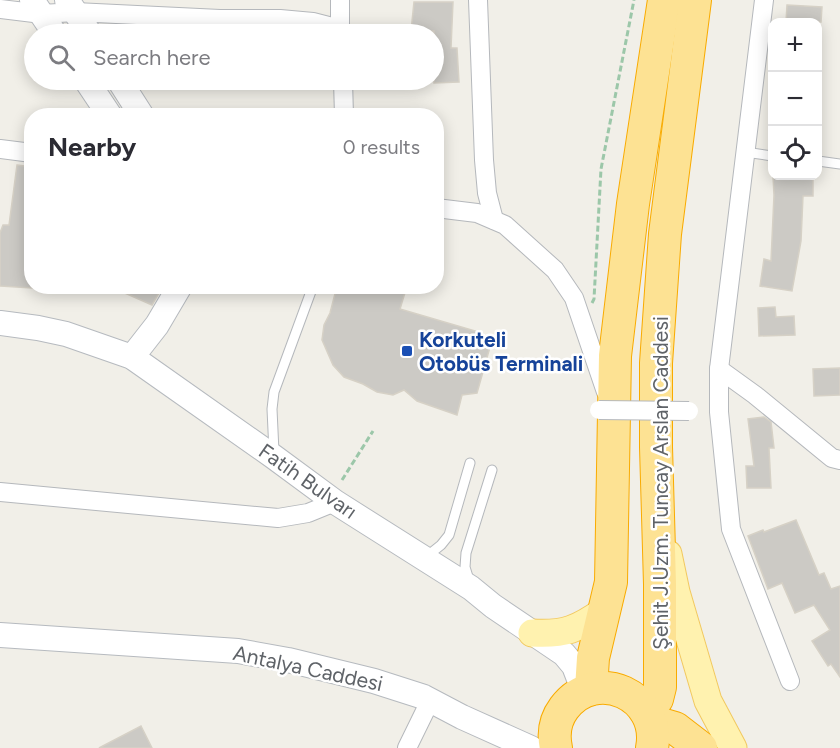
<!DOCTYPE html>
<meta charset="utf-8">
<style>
body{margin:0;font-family:Figtree,sans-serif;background:#f7f7f7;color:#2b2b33}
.controls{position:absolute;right:18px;top:18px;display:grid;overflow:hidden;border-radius:12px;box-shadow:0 3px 15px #0003}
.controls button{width:54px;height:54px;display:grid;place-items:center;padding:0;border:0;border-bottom:2px solid #e1e1e2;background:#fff;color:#2b2b33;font:30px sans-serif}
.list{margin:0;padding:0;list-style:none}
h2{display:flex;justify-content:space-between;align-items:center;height:78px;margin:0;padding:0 24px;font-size:26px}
h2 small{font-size:20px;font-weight:400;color:#7c7c81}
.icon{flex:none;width:33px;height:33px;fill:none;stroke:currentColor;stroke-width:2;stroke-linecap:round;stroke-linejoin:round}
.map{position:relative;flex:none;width:840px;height:748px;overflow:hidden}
.search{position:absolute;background:#fff;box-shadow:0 3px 15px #0003;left:24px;top:24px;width:420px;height:66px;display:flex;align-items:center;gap:15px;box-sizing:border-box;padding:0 21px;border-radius:33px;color:#7c7c81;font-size:22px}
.panel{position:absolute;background:#fff;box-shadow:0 3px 15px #0003;left:24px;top:108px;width:420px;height:186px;border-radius:24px}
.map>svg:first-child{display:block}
</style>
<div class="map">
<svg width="840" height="748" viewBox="0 0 840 748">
<rect width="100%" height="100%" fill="#f1efe8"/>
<!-- building -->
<g fill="#cccac5" stroke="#d6d1c6" stroke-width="1.5">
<polygon points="414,2 453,2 451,48 457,48 459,82 434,83 434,31 411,31"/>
<polygon points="787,5 822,7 821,22 786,22"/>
<polygon points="17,165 32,167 32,288 0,286 0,233 3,225 9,225"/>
<polygon points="773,176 813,176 813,196 803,196 801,241 792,291 760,286 764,259 771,261 774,195"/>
<polygon points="109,286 163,286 152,305"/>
<polygon points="337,286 407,286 400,309 482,333 480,345 490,347 477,393 462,395 457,415 417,401 404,390 393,395 377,392 363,384 344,377 333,365 322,340 324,325 330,313"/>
<polygon points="775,307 776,317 794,316 795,335 759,336 758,308"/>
<polygon points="840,368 840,395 814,396 813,369"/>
<polygon points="764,417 771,422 774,448 769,448 771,488 747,488 746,466 754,466 748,419"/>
<polygon points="796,520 819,575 824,573 831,589 840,586 840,677 831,664 828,666 812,641 830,630 814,605 795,613 782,583 768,589 748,536 763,530 764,532"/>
<polygon points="141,726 152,748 99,748"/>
</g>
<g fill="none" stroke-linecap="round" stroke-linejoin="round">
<!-- lane casing -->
<g stroke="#b5b8bc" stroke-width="11">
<g id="lane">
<polyline points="745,152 772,156"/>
<polyline points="818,161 840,164"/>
<polyline points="274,452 272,409 274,392 313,286"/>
<polyline points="423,554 431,553 441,545 449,535 470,463"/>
<polyline points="469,580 465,567 466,553 492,470"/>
</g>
</g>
<!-- street casing -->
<g stroke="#b5b8bc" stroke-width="20">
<g id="street">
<polyline points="478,0 484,160 487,193 494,220"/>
<polyline points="764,0 719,369 719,412 731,529 790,681"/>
<polyline points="0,9 42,14 75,12 220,19 280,19 313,22 340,29"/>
<polyline points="340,34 340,0"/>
<polyline points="343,80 344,116"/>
<polyline points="0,149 32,153"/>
<polyline points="436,208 477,213 505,225 555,270 574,298 606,392"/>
<polyline points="719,369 755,395 832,458 840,460"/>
<polyline points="0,492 278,518 308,513 335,502"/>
<polyline points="407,748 430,701"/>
</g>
</g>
<!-- secondary casing -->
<g stroke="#b6babf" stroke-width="26">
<g id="secondary">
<polyline points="32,0 55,34"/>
<polyline points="67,0 90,34"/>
<polyline points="86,80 110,116"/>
<polyline points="119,80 142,116"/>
<polyline points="0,323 38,328 66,334 132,357 274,457 335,502 471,588 493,606 564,654 574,666 584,692"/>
<polyline points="132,357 157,325 180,286"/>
<polyline points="0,635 238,651 288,660 374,681 424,697 462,717 531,748"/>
</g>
</g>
<!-- primary casing -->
<g stroke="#f2c960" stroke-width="29">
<g id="primary">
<polyline points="668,554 676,592 708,701 733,748"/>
<path d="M532,633C565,635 578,629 605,610"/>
</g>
</g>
<!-- highway casing -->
<g stroke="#f9ab00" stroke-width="34">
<g id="highway">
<polyline points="591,689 593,658 611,582 615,356 633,204 664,0"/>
<polyline points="647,713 657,699 660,687 660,584 656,447 656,363 665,234 695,0"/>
<polyline points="651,721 675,728 701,748"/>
<path d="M556,748C553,734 555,720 564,708C596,665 662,696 652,748"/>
</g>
</g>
<!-- path -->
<g stroke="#9cc7a9" stroke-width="3" stroke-dasharray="6 3" stroke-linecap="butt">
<polyline points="592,303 594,299 601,169 634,0"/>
<polyline points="342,480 373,431"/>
</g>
<!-- lane -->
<use href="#lane" stroke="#fff" stroke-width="9"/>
<!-- street -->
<use href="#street" stroke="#fff" stroke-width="18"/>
<!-- secondary -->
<use href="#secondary" stroke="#fff" stroke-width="24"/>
<!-- primary -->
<use href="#primary" stroke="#fff2af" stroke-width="27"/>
<!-- highway -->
<use href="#highway" stroke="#fde293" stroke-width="32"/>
<!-- street-bridge casing -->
<g stroke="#b5b8bc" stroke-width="20" stroke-linecap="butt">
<polyline id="street-bridge" points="599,410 689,411"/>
</g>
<!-- street-bridge -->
<use href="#street-bridge" stroke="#fff" stroke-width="18"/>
</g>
<!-- markers -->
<rect fill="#1a4fb4" stroke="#fff" stroke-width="2" x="401" y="345" width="12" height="12" rx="3"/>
<g text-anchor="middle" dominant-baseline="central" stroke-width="5" stroke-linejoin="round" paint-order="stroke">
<!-- transit labels -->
<g font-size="21" font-weight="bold" fill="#164399" stroke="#fff" text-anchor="start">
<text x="419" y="339">Korkuteli<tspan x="419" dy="24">Otobüs Terminali</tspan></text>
</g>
<!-- street labels -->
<g font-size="21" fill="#5f6368" stroke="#fff">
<text transform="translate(308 481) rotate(35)">Fatih Bulvarı</text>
<text transform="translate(660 483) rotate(-90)">Şehit J.Uzm. Tuncay Arslan Caddesi</text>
<text transform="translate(308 668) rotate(12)">Antalya Caddesi</text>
</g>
</g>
</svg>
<div class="controls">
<button>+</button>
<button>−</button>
<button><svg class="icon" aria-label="locate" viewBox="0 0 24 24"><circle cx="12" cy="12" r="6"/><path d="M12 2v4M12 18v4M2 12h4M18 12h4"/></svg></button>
</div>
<div class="search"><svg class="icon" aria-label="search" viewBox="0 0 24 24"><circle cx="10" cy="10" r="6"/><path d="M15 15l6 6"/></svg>Search here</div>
<section class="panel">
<h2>Nearby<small>0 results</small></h2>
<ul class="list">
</ul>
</section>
</div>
